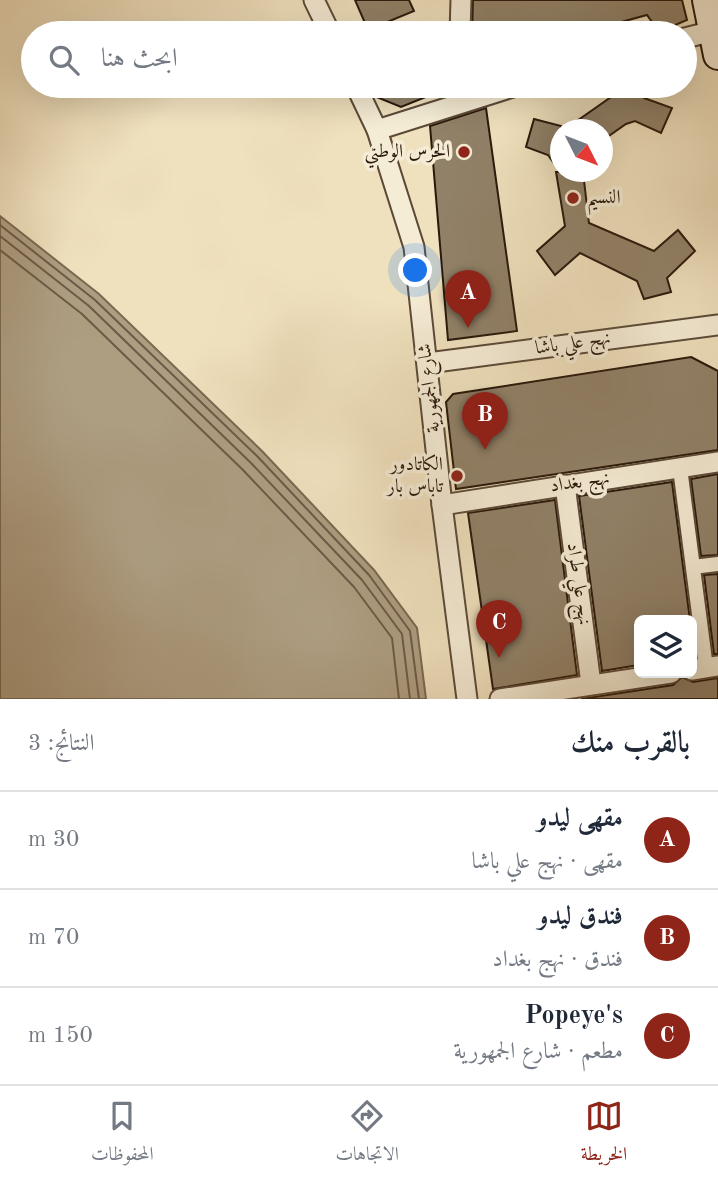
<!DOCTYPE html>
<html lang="ar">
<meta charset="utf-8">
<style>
body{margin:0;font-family:"Old Standard TT",Amiri,serif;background:#f6f6f7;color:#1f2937;direction:rtl}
.controls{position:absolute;right:21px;bottom:21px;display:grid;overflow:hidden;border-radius:10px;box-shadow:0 7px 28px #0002}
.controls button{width:63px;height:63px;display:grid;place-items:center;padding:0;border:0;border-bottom:2px solid #e0e1e3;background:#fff;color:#1f2937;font:35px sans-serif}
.compass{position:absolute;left:550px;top:119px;width:63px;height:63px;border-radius:50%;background:#fff;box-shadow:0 7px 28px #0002;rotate:132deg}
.you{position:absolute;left:416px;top:271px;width:24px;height:24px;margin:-18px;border:5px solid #fff;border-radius:50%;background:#1a73e8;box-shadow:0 0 0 10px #1a73e833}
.badge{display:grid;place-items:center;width:46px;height:46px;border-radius:50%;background:#8f2418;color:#fff;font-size:23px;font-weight:700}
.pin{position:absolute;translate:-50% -58px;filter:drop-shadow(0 2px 4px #0008)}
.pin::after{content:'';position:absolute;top:37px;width:24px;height:21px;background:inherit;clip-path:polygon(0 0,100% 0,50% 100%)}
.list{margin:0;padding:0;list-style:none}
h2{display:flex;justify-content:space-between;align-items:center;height:91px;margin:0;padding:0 28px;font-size:30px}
h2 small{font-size:23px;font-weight:400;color:#747a83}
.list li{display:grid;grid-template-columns:46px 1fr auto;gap:21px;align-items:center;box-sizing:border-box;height:98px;padding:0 28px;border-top:2px solid #e0e1e3}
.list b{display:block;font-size:26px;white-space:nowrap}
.list p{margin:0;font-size:23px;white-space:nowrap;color:#747a83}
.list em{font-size:23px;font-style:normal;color:#747a83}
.icon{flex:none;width:38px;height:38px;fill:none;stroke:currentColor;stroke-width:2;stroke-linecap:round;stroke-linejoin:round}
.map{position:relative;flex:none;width:718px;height:699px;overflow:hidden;direction:ltr}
.search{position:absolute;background:#fff;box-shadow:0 7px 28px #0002;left:21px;right:21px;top:21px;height:77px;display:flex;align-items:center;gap:18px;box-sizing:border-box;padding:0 24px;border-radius:38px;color:#747a83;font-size:26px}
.sheet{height:385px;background:#fff}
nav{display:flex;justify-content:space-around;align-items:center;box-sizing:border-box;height:98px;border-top:2px solid #e0e1e3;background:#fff;font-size:19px;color:#747a83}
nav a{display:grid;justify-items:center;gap:4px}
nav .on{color:#8f2418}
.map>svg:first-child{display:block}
</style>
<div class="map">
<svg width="718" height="699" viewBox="0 0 718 699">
<rect width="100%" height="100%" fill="#f0e1be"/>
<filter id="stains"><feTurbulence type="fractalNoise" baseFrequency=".00286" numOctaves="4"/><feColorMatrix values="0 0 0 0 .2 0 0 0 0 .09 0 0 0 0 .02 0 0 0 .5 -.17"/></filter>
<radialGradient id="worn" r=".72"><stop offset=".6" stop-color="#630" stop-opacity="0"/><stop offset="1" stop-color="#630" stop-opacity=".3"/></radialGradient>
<!-- water -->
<polygon fill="#ad9d81" stroke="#796852" stroke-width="2" points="0,216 99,294 262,451 374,570 417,628 426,699 0,699"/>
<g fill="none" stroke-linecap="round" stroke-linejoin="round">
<!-- shore -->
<g stroke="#6c5a46" stroke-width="2">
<polyline points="0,225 95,300 257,456 369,575 410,631 419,699"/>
<polyline points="0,236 89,306 251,463 362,580 402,634 410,699"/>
<polyline points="0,250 82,314 243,470 354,587 392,638 399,699"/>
</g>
</g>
<!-- building -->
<g fill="#918168" stroke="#2a180b" stroke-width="2">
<polygon points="355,0 409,0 414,11 368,30"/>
<polygon points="473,0 682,0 687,20 659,32 647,15 581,33 472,33"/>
<polygon points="369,86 453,86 401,107 374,96"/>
<polygon points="610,86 643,86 644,98 672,108 661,133 635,121 626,124 603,140 603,130 564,130 611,97"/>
<polygon points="486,108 517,331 448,340 430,126"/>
<polygon points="534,119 561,126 561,172 583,172 589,223 654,251 678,230 695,251 667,278 671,292 644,299 637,281 580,253 555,275 537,251 565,226 556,172 560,172 548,155 526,147"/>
<polygon points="691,357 718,371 718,450 456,489 446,402 453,394"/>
<polygon points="718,474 718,555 701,556 691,479"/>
<polygon points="672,482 690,620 639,620 639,665 602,671 579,496"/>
<polygon points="555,500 577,675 493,689 468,513"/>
<polygon points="718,574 718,654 714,654 704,575"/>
<polygon points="682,677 693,682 718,678 718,699 581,699 673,685"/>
</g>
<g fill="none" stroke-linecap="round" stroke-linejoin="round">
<!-- pedestrian casing -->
<g stroke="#5c4a38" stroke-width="18">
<g id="pedestrian">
<polyline points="680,468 706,668"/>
<polyline points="693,567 718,564"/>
</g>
</g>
<!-- minor casing -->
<g stroke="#5c4a38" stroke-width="23">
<g id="minor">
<polyline points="314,0 330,33"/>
<polyline points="460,33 461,0"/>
<polyline points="685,38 713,31"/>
<polyline points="356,86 377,130 414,247 442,505 467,699"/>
<polyline points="377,130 516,86"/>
<polyline points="428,363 718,325"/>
<polyline points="565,485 591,684"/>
<polyline points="442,505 718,462"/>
<polyline points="692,670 718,666"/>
<polyline points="500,699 671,673"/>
</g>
</g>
<!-- secondary casing -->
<g stroke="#2a180b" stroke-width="32">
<polyline id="secondary" points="707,0 718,55"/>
</g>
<!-- pedestrian -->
<use href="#pedestrian" stroke="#f5ecd5" stroke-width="14"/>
<!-- minor -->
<use href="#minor" stroke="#f5ecd5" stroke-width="19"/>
<!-- secondary -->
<use href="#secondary" stroke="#f5ecd5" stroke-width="28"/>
</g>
<!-- markers -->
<g fill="#8f2418" stroke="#f5ecd5" stroke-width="2.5">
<circle cx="464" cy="152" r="7"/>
<circle cx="573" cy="198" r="7"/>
<circle cx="457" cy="476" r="7"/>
</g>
<g text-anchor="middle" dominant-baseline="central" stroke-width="7" stroke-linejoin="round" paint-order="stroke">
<!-- poi labels -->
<g font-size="19" fill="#2a180b" stroke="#f5ecd5" text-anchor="end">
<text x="450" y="152">الحرس الوطني</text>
<text x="587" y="198" text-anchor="start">النسيم</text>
<text x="443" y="465">الكاتادور<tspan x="443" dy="22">تاباس بار</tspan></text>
</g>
<!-- street labels -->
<g font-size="19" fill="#2a180b" stroke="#f5ecd5">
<text transform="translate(573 344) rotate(-8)">نهج علي باشا</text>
<text transform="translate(430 388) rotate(-96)">شارع الجمهورية</text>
<text transform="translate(580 483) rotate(-8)">نهج بغداد</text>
<text transform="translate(578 584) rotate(82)">نهج علي طراد</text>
</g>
</g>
<rect width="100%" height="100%" filter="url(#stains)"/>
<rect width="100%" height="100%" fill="url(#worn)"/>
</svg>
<div class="controls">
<button><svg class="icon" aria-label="layers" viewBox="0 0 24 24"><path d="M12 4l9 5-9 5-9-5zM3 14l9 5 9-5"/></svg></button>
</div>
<svg class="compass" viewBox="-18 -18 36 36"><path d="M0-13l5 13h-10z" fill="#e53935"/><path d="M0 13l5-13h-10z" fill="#747a83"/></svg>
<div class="you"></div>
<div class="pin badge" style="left:468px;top:328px">A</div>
<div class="pin badge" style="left:485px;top:450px">B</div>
<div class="pin badge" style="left:499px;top:658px">C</div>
<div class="search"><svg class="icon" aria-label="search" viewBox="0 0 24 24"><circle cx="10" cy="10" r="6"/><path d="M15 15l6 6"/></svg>ابحث هنا</div>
</div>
<section class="sheet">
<h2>بالقرب منك<small>النتائج: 3</small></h2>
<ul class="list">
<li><span class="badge">A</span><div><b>مقهى ليدو</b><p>مقهى · نهج علي باشا</p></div><em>30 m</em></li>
<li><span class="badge">B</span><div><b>فندق ليدو</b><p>فندق · نهج بغداد</p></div><em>70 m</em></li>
<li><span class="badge">C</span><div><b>Popeye's</b><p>مطعم · شارع الجمهورية</p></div><em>150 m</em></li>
</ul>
</section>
<nav>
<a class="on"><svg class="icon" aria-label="map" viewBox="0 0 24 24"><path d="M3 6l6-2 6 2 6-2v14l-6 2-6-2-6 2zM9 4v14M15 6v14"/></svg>الخريطة</a>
<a><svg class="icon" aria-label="directions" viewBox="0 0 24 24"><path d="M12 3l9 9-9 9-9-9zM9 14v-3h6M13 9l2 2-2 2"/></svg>الاتجاهات</a>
<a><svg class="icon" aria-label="saved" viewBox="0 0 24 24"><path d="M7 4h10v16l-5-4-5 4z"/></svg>المحفوظات</a>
</nav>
